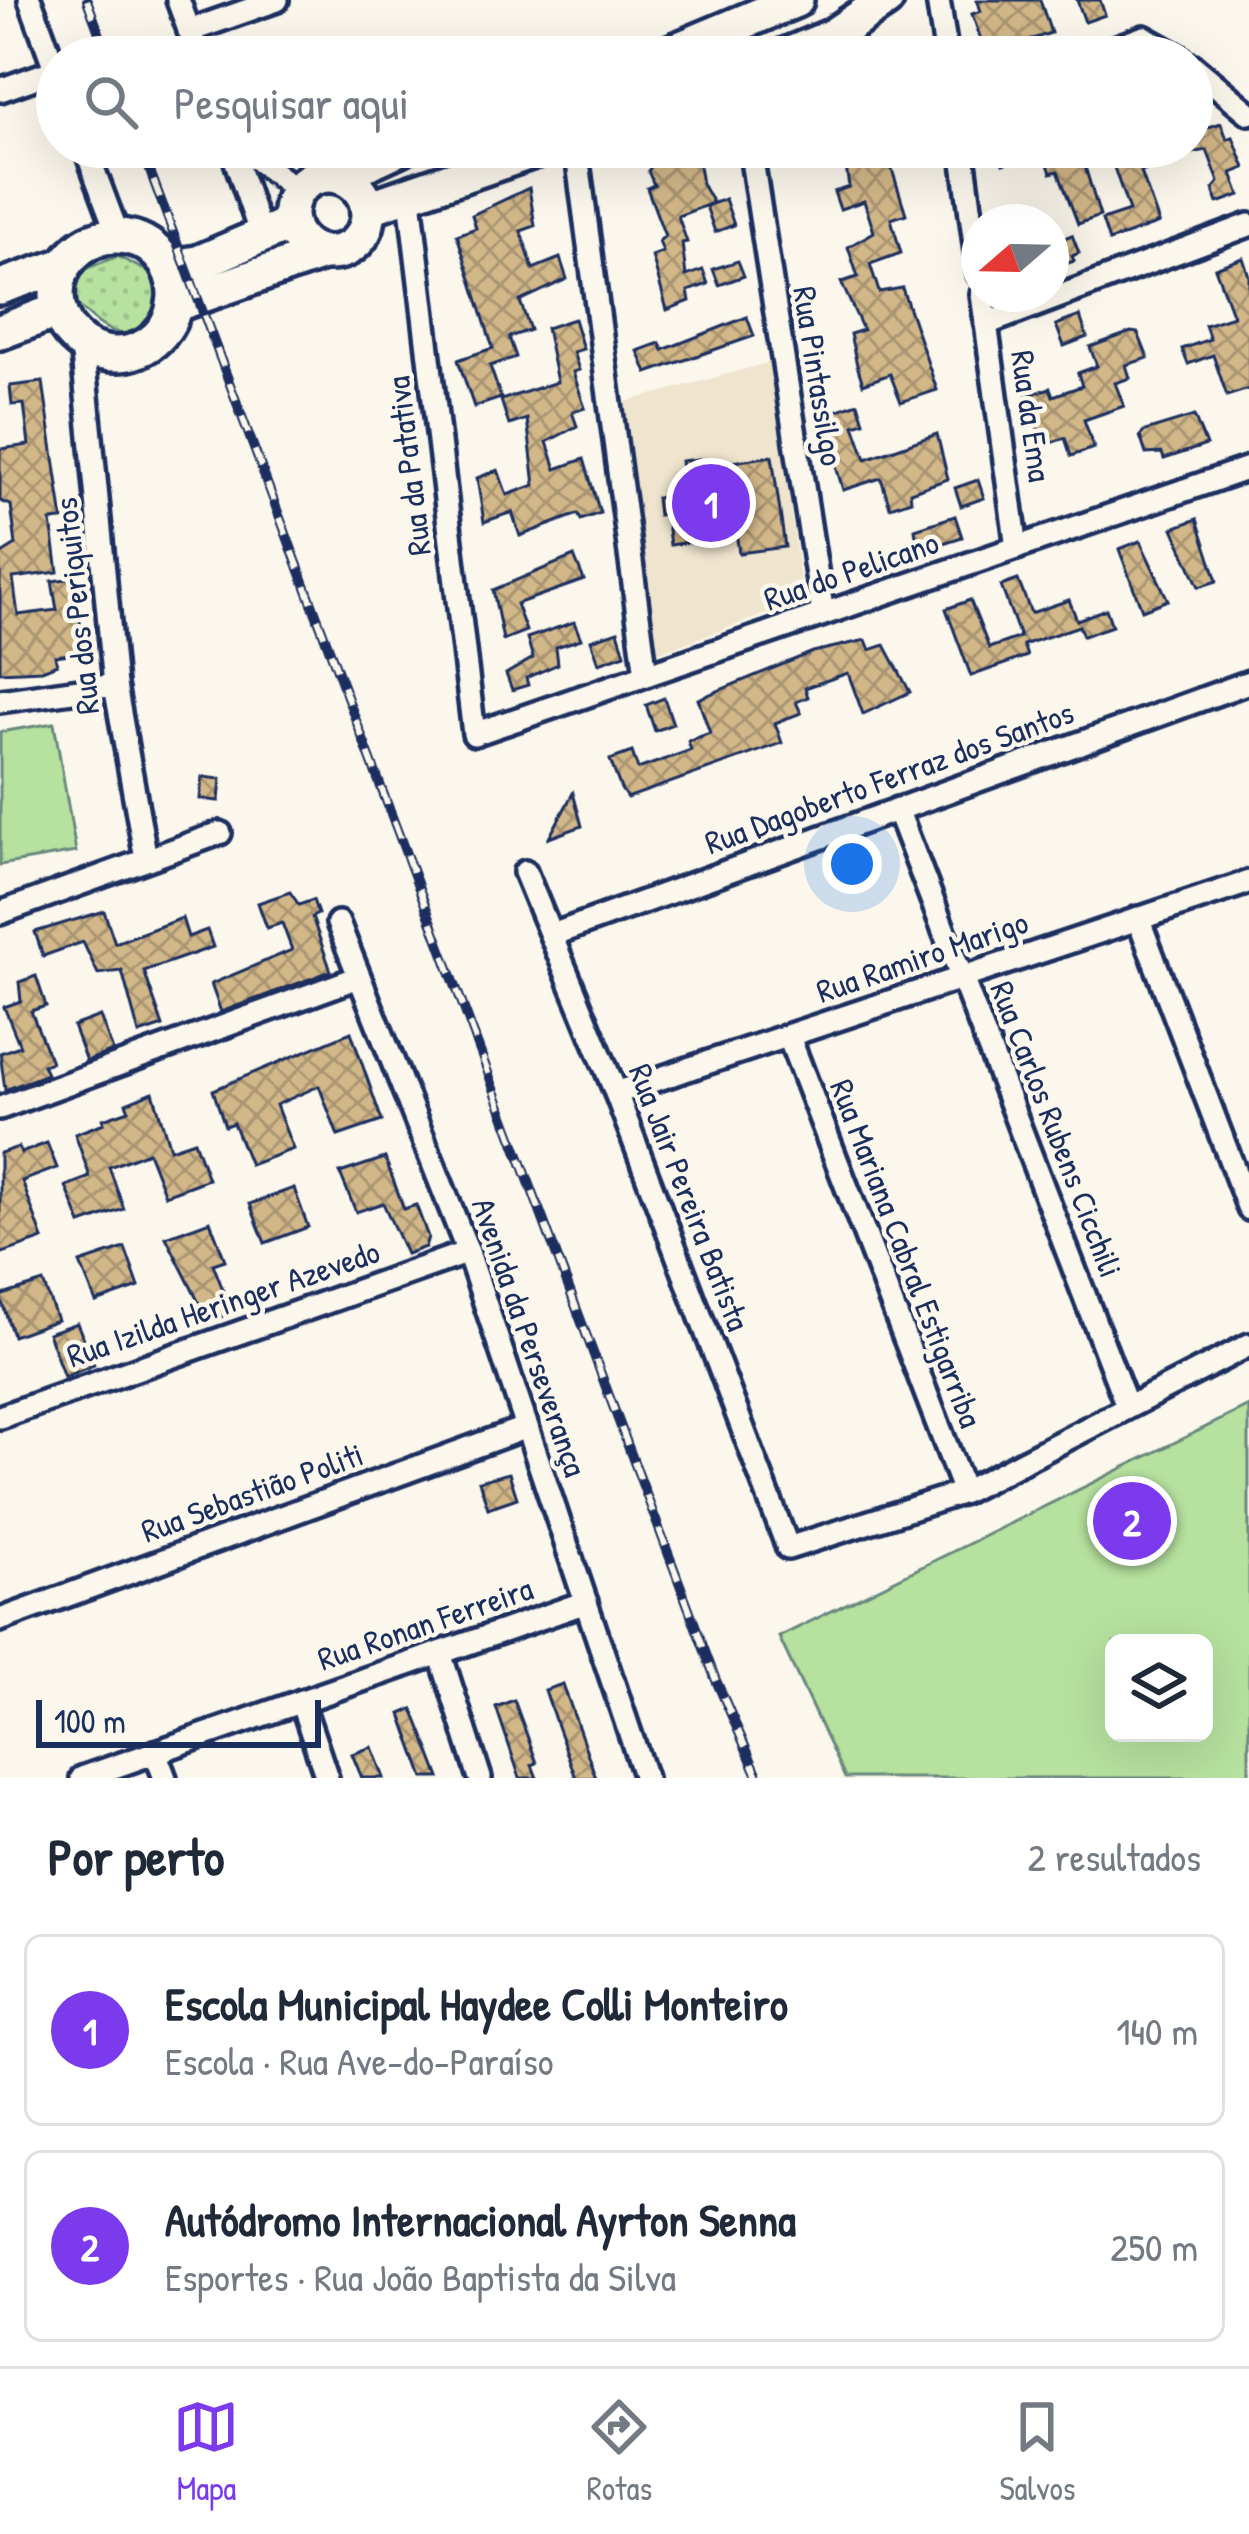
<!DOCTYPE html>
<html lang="pt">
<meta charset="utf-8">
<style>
body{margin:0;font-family:"Patrick Hand",sans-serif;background:#f2f2f3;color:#1f2937}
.controls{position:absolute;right:36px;bottom:36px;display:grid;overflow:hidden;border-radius:18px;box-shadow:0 12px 48px #0002}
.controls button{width:108px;height:108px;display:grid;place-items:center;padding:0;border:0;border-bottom:3px solid #e0e1e3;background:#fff;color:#1f2937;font:60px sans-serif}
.compass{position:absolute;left:961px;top:204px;width:108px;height:108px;border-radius:50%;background:#fff;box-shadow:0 12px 48px #0002;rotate:250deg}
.scale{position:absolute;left:36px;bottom:30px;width:285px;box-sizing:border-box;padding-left:12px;border:6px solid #1b2f5e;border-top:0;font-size:33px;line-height:42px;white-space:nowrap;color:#1b2f5e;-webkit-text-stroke:9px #fbf7ec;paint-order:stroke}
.you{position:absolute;left:852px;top:864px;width:42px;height:42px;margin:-30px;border:9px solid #fff;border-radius:50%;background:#1a73e8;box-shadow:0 0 0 18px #1a73e833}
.badge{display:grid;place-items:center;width:78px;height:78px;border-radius:50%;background:#7c3aed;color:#fff;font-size:39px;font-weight:700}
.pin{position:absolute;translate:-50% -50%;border:6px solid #fff;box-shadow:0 3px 12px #0006}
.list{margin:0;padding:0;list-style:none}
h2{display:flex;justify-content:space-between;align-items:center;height:156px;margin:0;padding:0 48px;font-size:51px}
h2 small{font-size:39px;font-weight:400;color:#747a83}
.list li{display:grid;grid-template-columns:78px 1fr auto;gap:36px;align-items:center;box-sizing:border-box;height:192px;margin:0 24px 24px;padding:0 24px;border:3px solid #e0e1e3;border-radius:18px}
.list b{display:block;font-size:45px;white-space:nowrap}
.list p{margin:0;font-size:39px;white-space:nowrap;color:#747a83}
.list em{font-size:39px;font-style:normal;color:#747a83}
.icon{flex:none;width:66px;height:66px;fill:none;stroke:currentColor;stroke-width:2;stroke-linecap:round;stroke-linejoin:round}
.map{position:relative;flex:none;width:1249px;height:1778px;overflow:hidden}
.search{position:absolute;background:#fff;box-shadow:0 12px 48px #0002;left:36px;right:36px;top:36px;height:132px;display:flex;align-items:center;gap:30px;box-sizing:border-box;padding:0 42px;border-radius:66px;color:#747a83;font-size:45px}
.sheet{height:588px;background:#fff}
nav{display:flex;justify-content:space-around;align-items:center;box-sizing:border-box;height:168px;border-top:3px solid #e0e1e3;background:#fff;font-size:33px;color:#747a83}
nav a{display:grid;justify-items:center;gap:6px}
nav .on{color:#7c3aed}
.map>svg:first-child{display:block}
</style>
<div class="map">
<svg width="1249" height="1778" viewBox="0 0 1249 1778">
<defs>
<pattern id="grass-dots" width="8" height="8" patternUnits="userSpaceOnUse" patternTransform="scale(3)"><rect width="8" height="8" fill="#b6e19e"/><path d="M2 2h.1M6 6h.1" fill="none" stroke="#9cc18a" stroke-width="1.8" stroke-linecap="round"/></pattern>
<pattern id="building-cross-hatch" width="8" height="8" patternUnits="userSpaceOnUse" patternTransform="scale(3)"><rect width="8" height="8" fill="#d2b788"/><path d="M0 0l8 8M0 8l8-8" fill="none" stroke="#aa9572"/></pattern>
</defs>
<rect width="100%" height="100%" fill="#fbf7ec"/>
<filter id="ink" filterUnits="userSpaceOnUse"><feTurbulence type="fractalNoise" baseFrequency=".00833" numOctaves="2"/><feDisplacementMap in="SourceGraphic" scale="24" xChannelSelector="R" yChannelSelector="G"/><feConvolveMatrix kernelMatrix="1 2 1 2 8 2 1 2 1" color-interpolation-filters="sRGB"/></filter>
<g filter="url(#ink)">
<!-- built -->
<polygon fill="#efe4ce" points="771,362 803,601 654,654 618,404"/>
<!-- grass -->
<path fill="url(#grass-dots)" stroke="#68887e" stroke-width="3" d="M117,256L166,281L160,321C124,349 99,328 72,299L78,272Z"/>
<!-- garden -->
<g fill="#b6e19e" stroke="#68887e" stroke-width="3" fill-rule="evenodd">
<polygon points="54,723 76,852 0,865 0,732"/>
<path d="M1249,1406V1778H845L779,1637ZM1114,1643H1204V1733H1114Z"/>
</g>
<!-- building -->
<g fill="url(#building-cross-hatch)" stroke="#1b2f5e" stroke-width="3">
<polygon points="977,0 1040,0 1051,33 986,54 972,14 981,11"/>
<polygon points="1077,0 1100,0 1105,15 1085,22"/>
<polygon points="1221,123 1227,139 1233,137 1245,168 1232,173 1240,195 1218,203 1213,189 1219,182 1207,150 1192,153 1141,172 1159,223 1109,241 1102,220 1129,211 1107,147 1129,147 1132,155 1192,147 1192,133"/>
<polygon points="671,147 696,147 702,184 713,203 678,216 687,242 682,243 686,276 703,270 708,284 688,291 690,301 667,310 652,256 663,252 659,241 665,236 647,188 654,185 648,171 653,164 674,157"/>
<polygon points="843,147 885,147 906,214 891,219 901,253 870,264 879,292 902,288 937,390 901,402 890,374 863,384 857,365 850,334 863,330 841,282 858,277 848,247 874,232 864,201 840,209 834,192 849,187"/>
<polygon points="997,147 1045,147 1045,149 1003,164"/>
<polygon points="1062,147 1079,147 1100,216 1078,224 1058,171 1051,173 1044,153"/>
<polygon points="529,188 535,226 521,231 533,269 560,258 567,279 520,301 530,330 509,337 516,357 490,366 501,398 474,407 458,360 493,348 457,235 476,228 472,215"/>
<polygon points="725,199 734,225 715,232 706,206"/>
<polygon points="1072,235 1079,253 1072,256 1074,261 1051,269 1051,243"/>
<polygon points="1243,258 1249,276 1249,389 1227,396 1213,355 1188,364 1182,349 1210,339 1205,325 1233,316 1215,268"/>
<polygon points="738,261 744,276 719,285 713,269"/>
<polygon points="1080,316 1087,337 1064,346 1056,325"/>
<polygon points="747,317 754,336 647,373 638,351 660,343 663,350"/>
<polygon points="574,319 583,349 573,352 579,370 573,372 585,408 572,412 577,426 547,442 556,469 584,459 600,513 581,520 578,514 520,536 512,512 484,522 477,478 498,470 507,495 535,485 527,419 509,425 501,400 557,382 546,328"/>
<polygon points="1131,332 1138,333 1148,358 1126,365 1130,378 1115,383 1124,406 1084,420 1094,448 1071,456 1065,438 1044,445 1026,396 1050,388 1053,396 1082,386 1078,373 1097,366 1090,347"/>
<polygon points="43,382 63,520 51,521 58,572 13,578 18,615 57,610 52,581 74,578 84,652 55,656 57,664 42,670 0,672 0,555 16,545 11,505 0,501 0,449 29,445 24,404 12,405 10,386"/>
<polygon points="858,403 864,422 854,425 866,459 937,434 948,479 910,492 911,500 890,507 881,478 843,490 821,416"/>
<polygon points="1194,416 1206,445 1164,459 1162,453 1146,454 1140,436 1145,431"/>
<polygon points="772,456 785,547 739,553 729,483 685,491 681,461 699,459 700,467"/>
<polygon points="978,480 984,498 961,506 955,488"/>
<polygon points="691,494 697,541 670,545 666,514 658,515 656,498"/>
<polygon points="955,516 962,537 918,551 915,529"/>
<polygon points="1197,519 1217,581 1199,587 1173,528"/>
<polygon points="1140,541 1168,600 1142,610 1119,549"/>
<polygon points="574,556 584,580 516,604 526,631 503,640 493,590"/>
<polygon points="1018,580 1031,613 1069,600 1077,620 1106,609 1112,626 1083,636 1079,626 1023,645 1027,656 971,676 946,609 970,600 989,648 1020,637 1001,586"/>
<polygon points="574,622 581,639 556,647 558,664 526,678 528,685 512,690 506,674 533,658 527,638"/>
<polygon points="618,631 625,654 599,663 591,640"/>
<polygon points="866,640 870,650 885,645 910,692 863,714 848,673 805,688 808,697 796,702 801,713 775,723 782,743 627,798 621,789 610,760 632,752 638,769 691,750 688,741 710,733 698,699 813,652"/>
<polygon points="664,698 673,724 655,731 646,705"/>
<polygon points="202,777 221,779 219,801 200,799"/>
<polygon points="573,793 582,826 549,838"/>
<polygon points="290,892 299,905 313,900 318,914 312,917 331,971 221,1012 211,984 292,950 282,923 267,928 258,903"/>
<polygon points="104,911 115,943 182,918 188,937 207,930 213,947 144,971 163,1026 139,1034 122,971 98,974 83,942 43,956 35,932"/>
<polygon points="36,976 46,1006 31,1011 51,1062 43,1065 47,1074 5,1090 0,1053 20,1046 4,1007 21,1001 19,982"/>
<polygon points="100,1016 113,1051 86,1061 73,1026"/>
<polygon points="351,1032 382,1121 338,1136 319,1086 276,1105 293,1149 250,1165 233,1123 225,1126 213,1090"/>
<polygon points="153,1092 170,1149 194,1141 208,1179 165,1195 148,1152 109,1167 124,1209 81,1224 66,1186 90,1177 75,1134 104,1123 103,1119 129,1110 126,1103"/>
<polygon points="47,1143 57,1168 22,1181 43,1239 0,1254 0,1153 18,1147 21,1153"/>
<polygon points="385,1158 404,1209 416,1205 428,1237 425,1247 406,1254 383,1203 356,1212 340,1173"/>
<polygon points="294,1188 308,1227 265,1243 250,1204"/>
<polygon points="210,1221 225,1260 213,1264 232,1313 208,1321 166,1237"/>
<polygon points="125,1248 139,1287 96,1302 80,1263"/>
<polygon points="43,1282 57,1320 13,1336 0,1296"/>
<polygon points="77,1323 94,1365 64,1377 48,1333"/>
<polygon points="509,1473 517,1498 488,1508 479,1481"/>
<polygon points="563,1684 570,1704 596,1778 576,1778 557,1726 545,1690"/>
<polygon points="514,1700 537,1763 532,1765 537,1778 520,1778 496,1707"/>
<polygon points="413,1709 430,1752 440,1778 424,1778 401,1714"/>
<polygon points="372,1747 384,1778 362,1778 352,1754"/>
</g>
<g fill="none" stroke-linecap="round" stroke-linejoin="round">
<!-- street casing -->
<g stroke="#1b2f5e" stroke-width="30">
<g id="street">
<polyline points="30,0 57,74"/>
<polyline points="178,0 199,57"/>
<polyline points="938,0 947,57"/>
<polyline points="189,31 277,0"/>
<polyline points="1090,57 1144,37 1180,57"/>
<polyline points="1192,65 1249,113"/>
<polyline points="0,90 56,70"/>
<polyline points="85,147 118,235"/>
<polyline points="231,147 261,235"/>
<polyline points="241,147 298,191"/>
<polyline points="576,147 646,675"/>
<polyline points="750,147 823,614"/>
<polyline points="962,147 979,274"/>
<polyline points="409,190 474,734 1249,468"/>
<polyline points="982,294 1017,548"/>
<polyline points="986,324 1249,225"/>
<polyline points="82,344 115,685 146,859"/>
<polyline points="0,701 115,685"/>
<polyline points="897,809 1127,1406"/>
<polyline points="525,872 616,1093 788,1548 964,1492 1249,1345"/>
<polyline points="0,913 220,833"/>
<polyline points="1138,918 1249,1209"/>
<polyline points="338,923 468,1252 645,1778"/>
<polyline points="552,935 1249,682"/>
<polyline points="789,1037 964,1492"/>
<polyline points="616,1093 1249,882"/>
<polyline points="0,1108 359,977"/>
<polyline points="0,1417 468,1252"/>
<polyline points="0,1620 527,1427"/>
<polyline points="440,1653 480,1778"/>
<polyline points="301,1701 327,1778"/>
<polyline points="155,1752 165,1778"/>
<polyline points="82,1778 586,1602"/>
</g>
</g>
<!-- secondary casing -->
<g stroke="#1b2f5e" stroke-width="42">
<g id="secondary">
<polyline points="660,57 796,0"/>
<polyline points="783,57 831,37 886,0"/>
<circle cx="329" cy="214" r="39"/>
<polyline points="339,176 402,147"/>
<polyline points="368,208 545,147"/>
<circle cx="116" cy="295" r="59"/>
<polyline points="168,267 198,263 291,223"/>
<polyline points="0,287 64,265"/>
<polyline points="174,305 323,253"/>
<polyline points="0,332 59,310"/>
</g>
</g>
<!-- street -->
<use href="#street" stroke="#fbf7ec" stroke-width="21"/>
<!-- secondary -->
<use href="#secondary" stroke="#fbf7ec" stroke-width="33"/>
<!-- rail casing -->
<g stroke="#1b2f5e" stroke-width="10">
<g id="rail">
<polyline points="87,0 108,57"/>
<polyline points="141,147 715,1678 759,1778"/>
</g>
</g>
<!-- rail -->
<use href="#rail" stroke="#fbf7ec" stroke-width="6" stroke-dasharray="18" stroke-linecap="butt"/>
</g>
</g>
<g text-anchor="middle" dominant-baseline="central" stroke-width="9" stroke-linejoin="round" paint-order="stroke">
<!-- street labels -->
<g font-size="33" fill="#1b2f5e" stroke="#fbf7ec">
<text transform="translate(819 376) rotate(81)">Rua Pintassilgo</text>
<text transform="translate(1032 416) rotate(82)">Rua da Ema</text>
<text transform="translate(408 466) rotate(-97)">Rua da Patativa</text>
<text transform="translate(851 570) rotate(-19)">Rua do Pelicano</text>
<text transform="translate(76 606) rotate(-96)">Rua dos Periquitos</text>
<text transform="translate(889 777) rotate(-20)">Rua Dagoberto Ferraz dos Santos</text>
<text transform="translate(922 956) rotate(-19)">Rua Ramiro Marigo</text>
<text transform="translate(1057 1129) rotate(69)">Rua Carlos Rubens Cicchili</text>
<text transform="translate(690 1197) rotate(69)">Rua Jair Pereira Batista</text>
<text transform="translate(907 1253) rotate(69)">Rua Mariana Cabral Estigarriba</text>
<text transform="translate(223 1303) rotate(-19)">Rua Izilda Heringer Azevedo</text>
<text transform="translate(530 1337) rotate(71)">Avenida da Perseverança</text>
<text transform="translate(252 1492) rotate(-20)">Rua Sebastião Politi</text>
<text transform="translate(425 1623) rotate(-19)">Rua Ronan Ferreira</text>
</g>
</g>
</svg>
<div class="controls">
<button><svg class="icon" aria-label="layers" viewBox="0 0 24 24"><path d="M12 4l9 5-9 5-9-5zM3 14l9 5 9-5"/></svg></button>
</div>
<svg class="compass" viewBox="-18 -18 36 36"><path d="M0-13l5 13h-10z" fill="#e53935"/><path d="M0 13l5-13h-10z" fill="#747a83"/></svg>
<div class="scale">100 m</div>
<div class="you"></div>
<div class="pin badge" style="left:711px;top:503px">1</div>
<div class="pin badge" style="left:1132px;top:1521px">2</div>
<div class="search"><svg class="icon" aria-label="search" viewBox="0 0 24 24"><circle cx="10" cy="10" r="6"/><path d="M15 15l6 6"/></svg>Pesquisar aqui</div>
</div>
<section class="sheet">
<h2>Por perto<small>2 resultados</small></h2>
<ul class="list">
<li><span class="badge">1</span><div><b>Escola Municipal Haydee Colli Monteiro</b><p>Escola · Rua Ave-do-Paraíso</p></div><em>140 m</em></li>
<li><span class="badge">2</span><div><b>Autódromo Internacional Ayrton Senna</b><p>Esportes · Rua João Baptista da Silva</p></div><em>250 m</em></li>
</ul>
</section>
<nav>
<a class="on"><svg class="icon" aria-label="map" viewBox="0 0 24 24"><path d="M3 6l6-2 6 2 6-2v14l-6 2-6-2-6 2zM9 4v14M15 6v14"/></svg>Mapa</a>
<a><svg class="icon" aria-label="directions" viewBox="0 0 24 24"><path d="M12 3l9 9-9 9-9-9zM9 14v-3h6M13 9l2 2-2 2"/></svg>Rotas</a>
<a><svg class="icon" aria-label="saved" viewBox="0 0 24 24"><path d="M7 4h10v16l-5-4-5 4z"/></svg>Salvos</a>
</nav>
